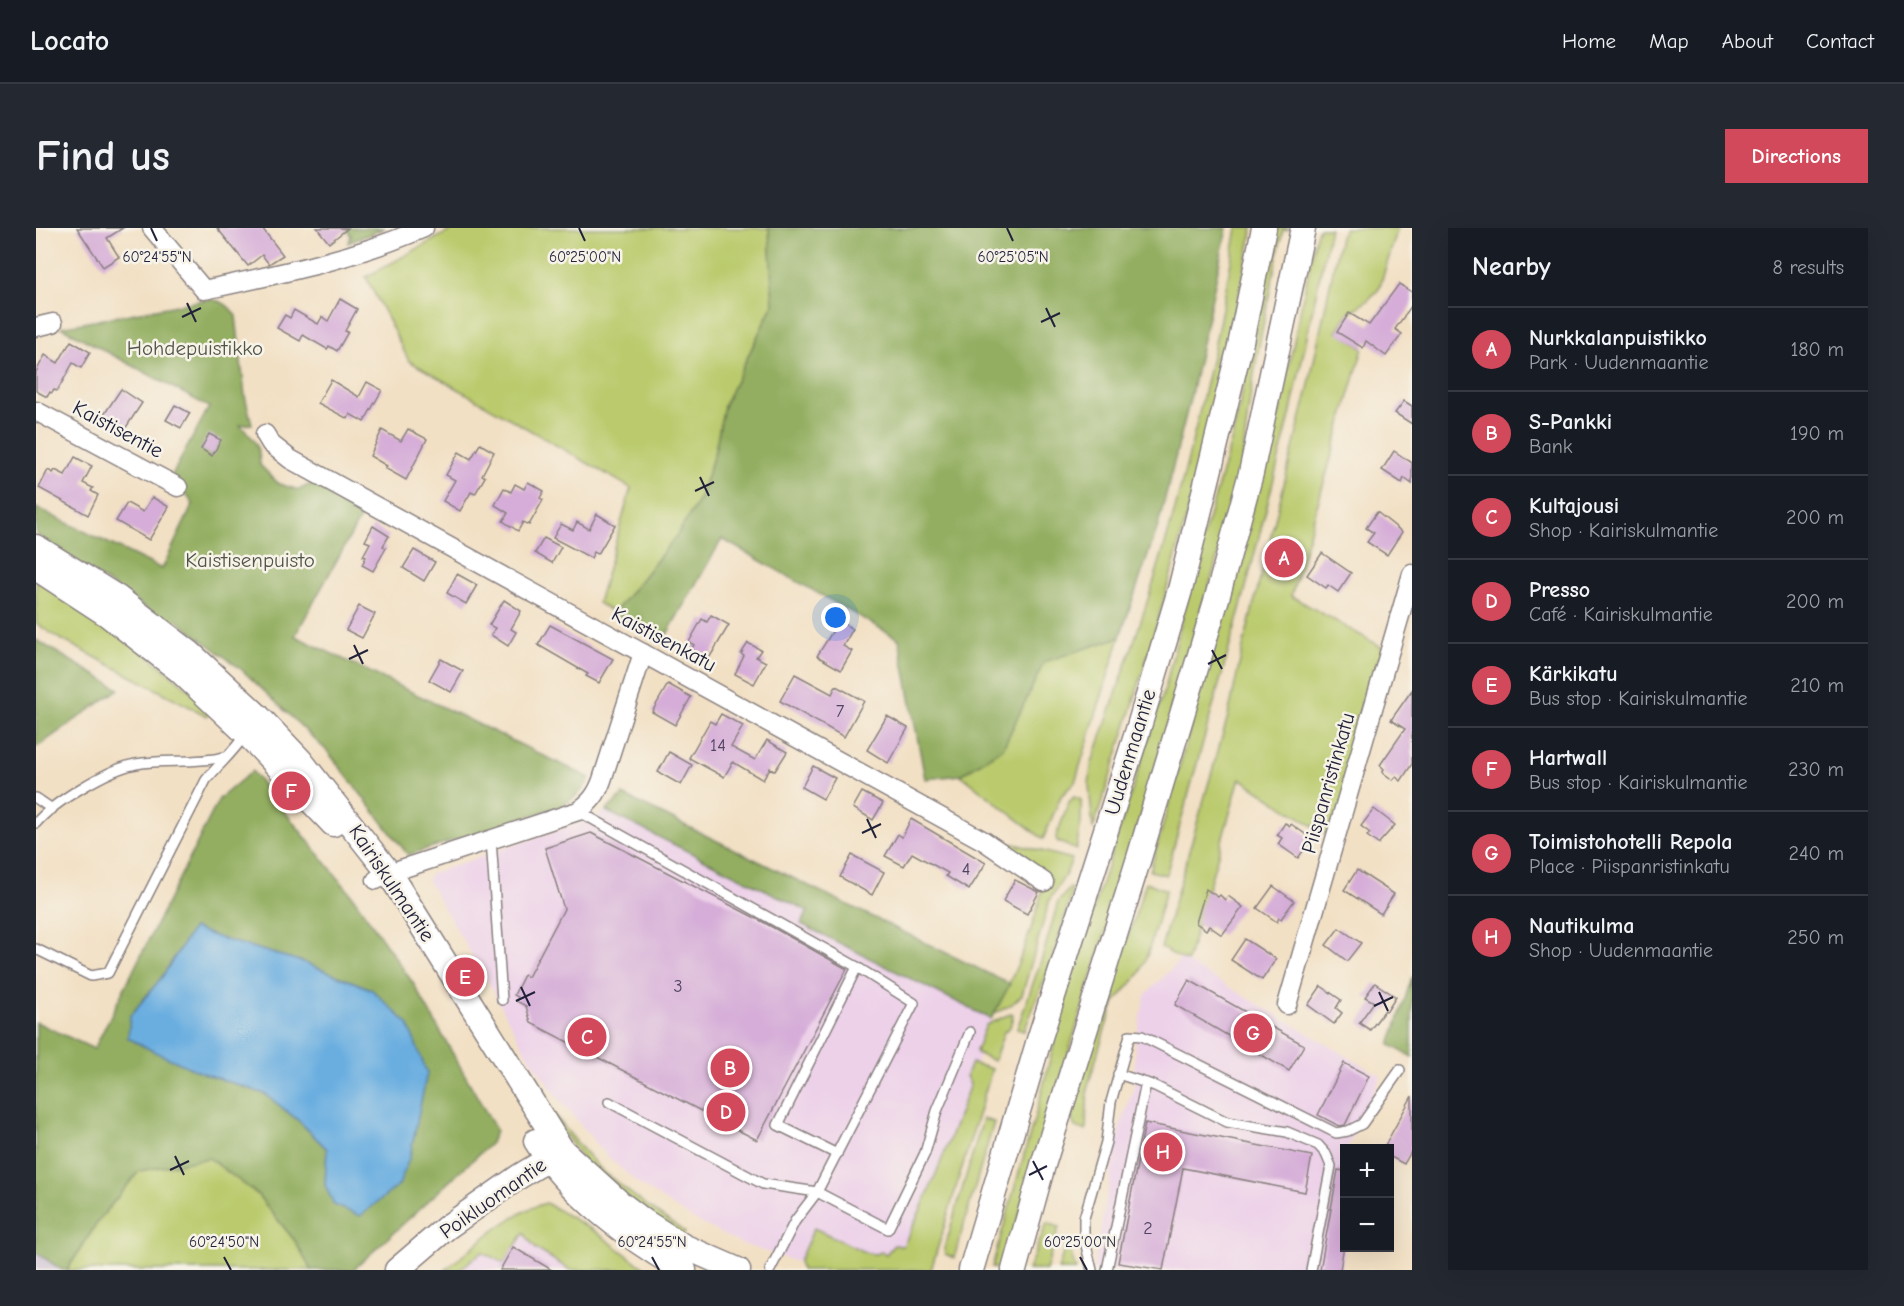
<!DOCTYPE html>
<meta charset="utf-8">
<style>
body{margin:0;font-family:"Comic Neue",sans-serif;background:#242831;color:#f1f3f6}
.controls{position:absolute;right:18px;bottom:18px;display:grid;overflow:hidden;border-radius:0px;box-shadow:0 6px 24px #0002}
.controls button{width:54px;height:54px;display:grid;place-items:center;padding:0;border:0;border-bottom:2px solid #363941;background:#171b24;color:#f1f3f6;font:30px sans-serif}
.you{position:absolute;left:800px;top:390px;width:21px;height:21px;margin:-15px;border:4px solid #fff;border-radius:50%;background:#1a73e8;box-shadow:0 0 0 9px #1a73e833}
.badge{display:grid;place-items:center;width:39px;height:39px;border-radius:50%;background:#d1495b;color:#fff;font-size:20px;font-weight:700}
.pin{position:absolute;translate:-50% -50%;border:3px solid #fff;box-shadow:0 2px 6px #0006}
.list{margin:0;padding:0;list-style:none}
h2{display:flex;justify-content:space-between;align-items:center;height:78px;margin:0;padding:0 24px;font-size:26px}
h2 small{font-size:20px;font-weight:400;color:#9ea1a6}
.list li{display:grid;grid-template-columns:39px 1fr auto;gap:18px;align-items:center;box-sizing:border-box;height:84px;padding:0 24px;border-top:2px solid #363941}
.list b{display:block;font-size:22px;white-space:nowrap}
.list p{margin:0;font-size:20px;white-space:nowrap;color:#9ea1a6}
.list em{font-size:20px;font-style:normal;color:#9ea1a6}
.map{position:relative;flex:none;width:1376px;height:1042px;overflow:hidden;border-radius:0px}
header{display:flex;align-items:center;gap:36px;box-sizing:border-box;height:84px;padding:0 30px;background:#171b24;border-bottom:2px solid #363941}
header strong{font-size:28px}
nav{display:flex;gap:33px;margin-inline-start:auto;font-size:21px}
.intro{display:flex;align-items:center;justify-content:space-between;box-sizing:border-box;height:144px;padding:0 36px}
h1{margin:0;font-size:42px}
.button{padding:15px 27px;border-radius:0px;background:#d1495b;color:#fff;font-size:21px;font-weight:700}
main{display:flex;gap:36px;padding:0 36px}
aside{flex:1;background:#171b24;border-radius:0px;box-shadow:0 6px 24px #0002}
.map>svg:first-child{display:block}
</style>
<header>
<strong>Locato</strong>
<nav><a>Home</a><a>Map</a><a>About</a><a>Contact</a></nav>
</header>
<div class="intro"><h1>Find us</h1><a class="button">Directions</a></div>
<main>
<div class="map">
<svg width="1376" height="1042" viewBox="0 0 1376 1042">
<rect width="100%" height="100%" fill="#f7f3e8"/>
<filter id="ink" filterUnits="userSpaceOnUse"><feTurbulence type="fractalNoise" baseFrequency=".0167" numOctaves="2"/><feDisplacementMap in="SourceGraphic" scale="12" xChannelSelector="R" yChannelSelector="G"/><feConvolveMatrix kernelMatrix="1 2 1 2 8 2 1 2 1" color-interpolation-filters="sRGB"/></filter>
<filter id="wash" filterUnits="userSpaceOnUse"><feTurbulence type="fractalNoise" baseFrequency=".008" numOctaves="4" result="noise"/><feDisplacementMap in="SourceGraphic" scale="24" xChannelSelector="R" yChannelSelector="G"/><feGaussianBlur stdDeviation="1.35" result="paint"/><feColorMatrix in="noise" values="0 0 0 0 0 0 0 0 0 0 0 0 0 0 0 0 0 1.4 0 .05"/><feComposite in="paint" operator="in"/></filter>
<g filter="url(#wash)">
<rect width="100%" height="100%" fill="#f2e0c4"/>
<!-- built -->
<g fill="#edd1e9">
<polygon points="570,583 772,684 765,697 955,791 872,1042 794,1042 771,1037 706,1016 655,990 604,957 571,928 522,870 491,826 452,754 391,652 394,646 560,589"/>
<polygon points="1145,731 1345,848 1311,920 1308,920 1309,1020 1305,1042 1057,1042 1083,902 1098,859 1099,818 1109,767"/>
<polygon points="461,1004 517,1014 555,1042 413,1042"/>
</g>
<!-- industrial -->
<polygon fill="#ccbfd4" points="0,1024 26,1042 0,1042"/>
<!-- green -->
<g fill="#baca6c" stroke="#6e7654" stroke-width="1.5">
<polygon points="419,0 733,0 737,76 688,178 679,223 664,270 642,306 578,385 562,375 595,260 373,133 330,49"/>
<path d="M1201,0H1217C1177,204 1123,404 1057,601L1053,557L1055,538C1086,448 1119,358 1143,266C1166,178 1186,89 1201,0Z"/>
<path d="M1239,0H1252V2H1247C1230,82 1211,163 1206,244L1141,470L966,1042L956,1039L1002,878L1034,754L1129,460L1163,323L1196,210L1219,107Z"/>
<polygon points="1283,0 1294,0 1254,188 1208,367 1130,647 1114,643 1243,185 1280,7"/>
<polygon points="1308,0 1362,0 1343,61 1330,74 1313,85 1301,103 1327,120 1255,368 1353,423 1302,601 1289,606 1204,550 1151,734 1125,720 1192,488 1207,419 1272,161 1304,9"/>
<polygon points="0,350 79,401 176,480 171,488 19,408 0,395"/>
<polygon points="1084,409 1039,554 1025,568 1007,611 925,547 967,520 1008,434"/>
<polygon points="1038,569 1045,572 1045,595 1040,622 1021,613 1020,609 1033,574"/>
<path d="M958,615L979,616L1036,631L1030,646L1014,671L986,767L975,777L958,786C980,745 996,704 1007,659Z"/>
<polygon points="1110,654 1130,662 1112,725 1104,745 1079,774 1068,804 1052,858 1050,903 1039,899 1036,892 1037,881"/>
<polygon points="1034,660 1037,661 1014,738 988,803 981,801 1007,727 1022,674"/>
<polygon points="976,785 977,787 974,799 968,804 958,833 942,826 940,823 950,797"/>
<path d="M935,835L956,841L895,1042H765L763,1033L778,1000L831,1025L839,1026L846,1024L850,1026L858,1017L867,1018C894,966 914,911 934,856L930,848Z"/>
<path d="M508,878H512C528,899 544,920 563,939C589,963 619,984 649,1004L645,1010L557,945Z"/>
<polygon points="947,891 958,894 918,1030 909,1026 908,1022"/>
<polygon points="173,930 221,966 259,1013 275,1042 31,1042 63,992 103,943"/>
<path d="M510,975L560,1004L611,1042H534L500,1021L488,1005L468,1035L446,1024L423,1042H409C438,1019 474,984 510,975Z"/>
<polygon points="1011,995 1023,999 1010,1042 992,1042"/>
<polygon points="1031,1012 1040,1042 1022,1042"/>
</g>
<!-- forest -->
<g fill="#93ae60" stroke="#5a684e" stroke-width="1.5" fill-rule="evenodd">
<polygon points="310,0 349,0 312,15 315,8"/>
<polygon points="733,0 1191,0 1154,171 1122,298 1084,409 1008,434 967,520 925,547 889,551 863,411 686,311 627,413 578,385 642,306 664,270 679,223 688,178 737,76"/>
<path d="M173,71C187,73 193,77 200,88L209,168L216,196L204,197C218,211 224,216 224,237L243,256L263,262L276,255L328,283L259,408L554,550C546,565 537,572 522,579L372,627L292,524L206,442L140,392L133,396L0,306V280L126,341L157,276L136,247L173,179L25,99Z"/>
<polygon points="0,412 83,461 1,519 0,519"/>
<path d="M216,543L315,666L377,755L460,902L455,915L317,1042H275L259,1013L221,966L173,930L103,943L63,992L31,1042H26L0,1024V794L58,821L183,571ZM157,700L187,711L267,734L335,761L381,889L374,928L289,957L291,921L263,893L229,866L164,844L94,788L126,749Z"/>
<polygon points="587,567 974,756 955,791 765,696 772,683 570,583"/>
<polygon points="1376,749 1376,829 1354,817"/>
</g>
<!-- water -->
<polygon fill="#6baee0" stroke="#46688e" stroke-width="1.5" points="157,700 187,711 267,734 335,761 372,796 391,845 374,928 363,957 324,988 298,977 289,957 291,921 263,893 229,866 164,844 121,825 92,810 94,788 126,749"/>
<g id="blocks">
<!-- building -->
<g fill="#d6add8">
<polygon points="41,0 87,0 71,10 83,29 67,39"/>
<polygon points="181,0 226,0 247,27 233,36 226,27 212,38"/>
<polygon points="281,0 312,0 293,15"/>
<polygon points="1363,56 1376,64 1376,77 1359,101 1366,106 1350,128 1330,113 1327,120 1301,104 1313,85 1333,97"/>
<polygon points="304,71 321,81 309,103 312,104 301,123 293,118 291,121 267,107 264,113 241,100 249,87 254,90 258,82 282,96 286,89 292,93"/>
<polygon points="35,113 54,124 45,140 37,135 21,163 18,162 16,165 14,164 11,169 0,163 0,144 9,127 22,135"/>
<polygon points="295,152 323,169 331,154 346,162 328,194 314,186 312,191 282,175"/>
<polygon points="85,161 106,175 87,204 65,191"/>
<polygon points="1368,173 1376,178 1376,196 1359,185"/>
<polygon points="139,177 154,185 145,200 130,192"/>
<polygon points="372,201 391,211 370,252 349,240 351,238 334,228 346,202 365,213"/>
<polygon points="173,206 185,212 176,228 165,221"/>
<polygon points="444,216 458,224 446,247 449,249 439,266 435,264 424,283 407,273 419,252 410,247 423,224 435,231"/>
<polygon points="1358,223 1376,235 1376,256 1368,250 1366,255 1346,242"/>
<polygon points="39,229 56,238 47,255 57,260 55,263 62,267 52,287 3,260 12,242 17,245 19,242 29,247"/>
<polygon points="492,254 508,263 504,270 507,272 493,297 487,294 482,303 467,293 472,285 459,277 468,260 475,264 479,256 488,261"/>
<polygon points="116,269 133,279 113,312 80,293 91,275 107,284"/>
<polygon points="1341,284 1366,304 1351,327 1331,314 1338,305 1330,300"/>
<polygon points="561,286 579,297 562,326 558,324 555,330 517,310 525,296 537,302 541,294 553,301"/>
<polygon points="337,298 353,308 347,318 350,320 337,343 326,337 330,329 327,328 334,315 329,313"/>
<polygon points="508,310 525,319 516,335 499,325"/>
<polygon points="378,322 399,334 388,353 367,340"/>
<polygon points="1286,325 1315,345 1302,364 1292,357 1290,360 1271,347"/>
<polygon points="421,346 441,357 430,376 411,365"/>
<polygon points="468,372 485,383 475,401 480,404 472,418 455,407 459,400 453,397"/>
<polygon points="323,378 339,386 326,410 310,402"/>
<polygon points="675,387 693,397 672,432 655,422 658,417 653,414 666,391 671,394"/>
<polygon points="803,393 817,401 807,418 816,423 805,442 781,428"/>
<polygon points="514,397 577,431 563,455 550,448 552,446 502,417"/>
<polygon points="712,415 725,422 720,429 730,434 718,456 699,446 708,428 705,426"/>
<polygon points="405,431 427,443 415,464 393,452"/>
<polygon points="759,446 796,466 800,458 828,473 808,509 744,473"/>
<polygon points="632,456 655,469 639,497 616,484"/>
<polygon points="1376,462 1376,536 1365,553 1360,549 1357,552 1346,544 1348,541 1344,537 1369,501 1355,492"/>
<polygon points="685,486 707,498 695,519 719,532 731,512 751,524 739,543 734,540 727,552 697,534 688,549 653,530 674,493 679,496"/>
<polygon points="851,488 872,500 852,535 831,522"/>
<polygon points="633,524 656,537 645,557 622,544"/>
<polygon points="777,538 799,550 787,571 766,559"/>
<polygon points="826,564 847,575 837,592 817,580"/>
<polygon points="1338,581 1359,597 1342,616 1331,608 1334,605 1325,598"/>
<polygon points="875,591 950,635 933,662 910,648 912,645 876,625 868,638 849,628 862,606 866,609"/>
<polygon points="1249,595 1254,598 1255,596 1276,611 1262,630 1242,616 1246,610 1241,607"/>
<polygon points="555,605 727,694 811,741 721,912 495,795 490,778 480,773 482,769 478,767 488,747 492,749 528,681 509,620"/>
<polygon points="816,627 848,644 836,667 804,649"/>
<polygon points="1321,642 1358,666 1345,686 1308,662"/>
<polygon points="979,652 1003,664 991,686 967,673"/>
<polygon points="1237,658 1258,673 1245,691 1243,690 1241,694 1221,680"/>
<polygon points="1170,661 1182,669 1184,667 1189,672 1192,668 1207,679 1186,707 1173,698 1170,702 1160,695"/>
<polygon points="1303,700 1325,715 1311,733 1290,717"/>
<polygon points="1209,711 1240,731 1226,752 1195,732"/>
<polygon points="1153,752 1268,817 1253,843 1139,777"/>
<polygon points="1339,755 1360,769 1351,783 1349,782 1334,802 1323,795 1338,774 1329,769"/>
<polygon points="1285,758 1305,772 1300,780 1306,785 1298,796 1272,777"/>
<polygon points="1308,835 1333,848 1309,897 1303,898 1282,887"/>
<polygon points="1376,868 1376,922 1368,936 1353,928 1353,921 1347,921"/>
<polygon points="1109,895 1276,928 1269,964 1147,940 1127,1042 1082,1035"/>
<polygon points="1302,942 1308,943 1308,1017 1304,1042 1284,1042"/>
<polygon points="477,1019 516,1042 464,1042"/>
</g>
</g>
</g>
<g filter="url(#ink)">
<use href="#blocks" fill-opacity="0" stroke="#8a8180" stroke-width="1.5"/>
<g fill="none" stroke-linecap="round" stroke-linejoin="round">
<!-- lane casing -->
<g stroke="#8a8180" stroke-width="12">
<g id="lane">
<polyline points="0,570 16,581"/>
<polyline points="542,583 821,739 878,775 781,964 759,993 734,1042"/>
<path d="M0,595C18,574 72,541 100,536C129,531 159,536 188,529"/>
<polyline points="455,611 466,772"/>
<path d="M0,721L55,748L72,745L170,552C183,536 199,523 210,505"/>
<polyline points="1082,846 1119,858 1191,894 1251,904 1282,917 1290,926 1295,938 1275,1042"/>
<polyline points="573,874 727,956 781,964 852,1001 889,925 901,883 934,804"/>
<polyline points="801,926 742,897 821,739"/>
<polyline points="1056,1042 1048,1009 1048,990 1070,914 1075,874 1094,807 1106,808 1300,905 1312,903 1326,896 1364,842"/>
<polyline points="1071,1042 1110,855"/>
</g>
</g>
<!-- street casing -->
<g stroke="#8a8180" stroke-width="21">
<g id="street">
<path d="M116,0L168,62C243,46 318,31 388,0"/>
<polyline points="0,99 17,95"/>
<polyline points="0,183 142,259"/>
<polyline points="229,206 235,216 254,231 948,613 1008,654"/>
<path d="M340,652L353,645L542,583C555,574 561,566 566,552L607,425"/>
<polyline points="1251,777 1376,346"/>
</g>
</g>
<!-- secondary casing -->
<g stroke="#8a8180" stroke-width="27">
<g id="secondary">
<polyline points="0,319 82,370 154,425 222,488 264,532 353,645 526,922 584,975 609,994 647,1018 702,1042"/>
<polyline points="0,340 72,387 143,442 210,505 297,596"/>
<path d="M500,913C532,965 594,1012 648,1042"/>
<polyline points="361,1042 410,1000 484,948 524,924"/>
<polyline points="935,1042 1003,812 1101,505 1144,362 1204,118 1228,0"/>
<polyline points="978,1042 1007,937 1103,630 1181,370 1215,245 1267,0"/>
</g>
</g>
<!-- lane -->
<use href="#lane" stroke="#fff" stroke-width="9"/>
<!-- street -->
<use href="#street" stroke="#fff" stroke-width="18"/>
<!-- secondary -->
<use href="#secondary" stroke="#fff" stroke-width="24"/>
</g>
</g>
<!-- ticks -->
<path fill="none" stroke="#22223b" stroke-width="2" d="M115,0L121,13M543,0L549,13M971,0L977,13M151,75L160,94M1010,80L1019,99M146,89L165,80M1005,94L1024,85M664,249L673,268M659,263L678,254M318,417L327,436M1176,422L1186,441M313,431L332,422M1172,436L1190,427M831,591L840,610M826,605L845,596M485,759L494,778M1343,764L1352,783M480,773L499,764M1338,778L1357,769M139,928L148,947M997,933L1007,952M134,942L153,933M993,947L1011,938M188,1029L195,1042M616,1029L623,1042M1044,1029L1051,1042"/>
<g text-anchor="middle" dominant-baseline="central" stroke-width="5" stroke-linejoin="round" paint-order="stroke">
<!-- number labels -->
<g font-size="18" fill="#4f4562">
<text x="804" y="483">7</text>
<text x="682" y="517">14</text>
<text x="930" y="641">4</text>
<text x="642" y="758">3</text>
<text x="1112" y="1000">2</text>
</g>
<!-- park labels -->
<g font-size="21" fill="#50544a" stroke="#f7f3e8">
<text x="159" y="120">Hohdepuistikko</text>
<text x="214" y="332">Kaistisenpuisto</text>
</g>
<!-- street labels -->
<g font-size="21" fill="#22223b" stroke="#f7f3e8">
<text transform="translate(82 201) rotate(28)">Kaistisentie</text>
<text transform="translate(628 411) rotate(28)">Kaistisenkatu</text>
<text transform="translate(1094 524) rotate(-73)">Uudenmaantie</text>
<text transform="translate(1292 555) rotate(-74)">Piispanristinkatu</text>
<text transform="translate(356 655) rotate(56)">Kairiskulmantie</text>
<text transform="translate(457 970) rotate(-35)">Poikluomantie</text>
</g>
</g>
<g font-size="15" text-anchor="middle" fill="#22223b" stroke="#f7f3e8" stroke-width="5" stroke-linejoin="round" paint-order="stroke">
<text x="121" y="34">60°24'55"N</text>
<text x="549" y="34">60°25'00"N</text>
<text x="977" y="34">60°25'05"N</text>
<text x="188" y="1019">60°24'50"N</text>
<text x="616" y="1019">60°24'55"N</text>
<text x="1044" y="1019">60°25'00"N</text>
</g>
</svg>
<div class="controls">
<button>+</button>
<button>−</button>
</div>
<div class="you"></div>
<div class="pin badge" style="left:1248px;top:330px">A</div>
<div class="pin badge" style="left:694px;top:840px">B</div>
<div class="pin badge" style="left:551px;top:809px">C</div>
<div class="pin badge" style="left:690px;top:884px">D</div>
<div class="pin badge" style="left:429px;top:749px">E</div>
<div class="pin badge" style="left:255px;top:563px">F</div>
<div class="pin badge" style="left:1217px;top:805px">G</div>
<div class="pin badge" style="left:1127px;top:924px">H</div>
</div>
<aside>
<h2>Nearby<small>8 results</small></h2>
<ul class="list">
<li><span class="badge">A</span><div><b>Nurkkalanpuistikko</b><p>Park · Uudenmaantie</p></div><em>180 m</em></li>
<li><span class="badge">B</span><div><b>S-Pankki</b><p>Bank</p></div><em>190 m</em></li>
<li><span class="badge">C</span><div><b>Kultajousi</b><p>Shop · Kairiskulmantie</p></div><em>200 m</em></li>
<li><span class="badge">D</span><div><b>Presso</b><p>Café · Kairiskulmantie</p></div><em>200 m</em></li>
<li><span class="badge">E</span><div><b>Kärkikatu</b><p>Bus stop · Kairiskulmantie</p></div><em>210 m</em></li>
<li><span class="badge">F</span><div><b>Hartwall</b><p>Bus stop · Kairiskulmantie</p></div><em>230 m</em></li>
<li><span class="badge">G</span><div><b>Toimistohotelli Repola</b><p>Place · Piispanristinkatu</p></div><em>240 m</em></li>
<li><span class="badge">H</span><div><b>Nautikulma</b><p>Shop · Uudenmaantie</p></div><em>250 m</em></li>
</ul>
</aside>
</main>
